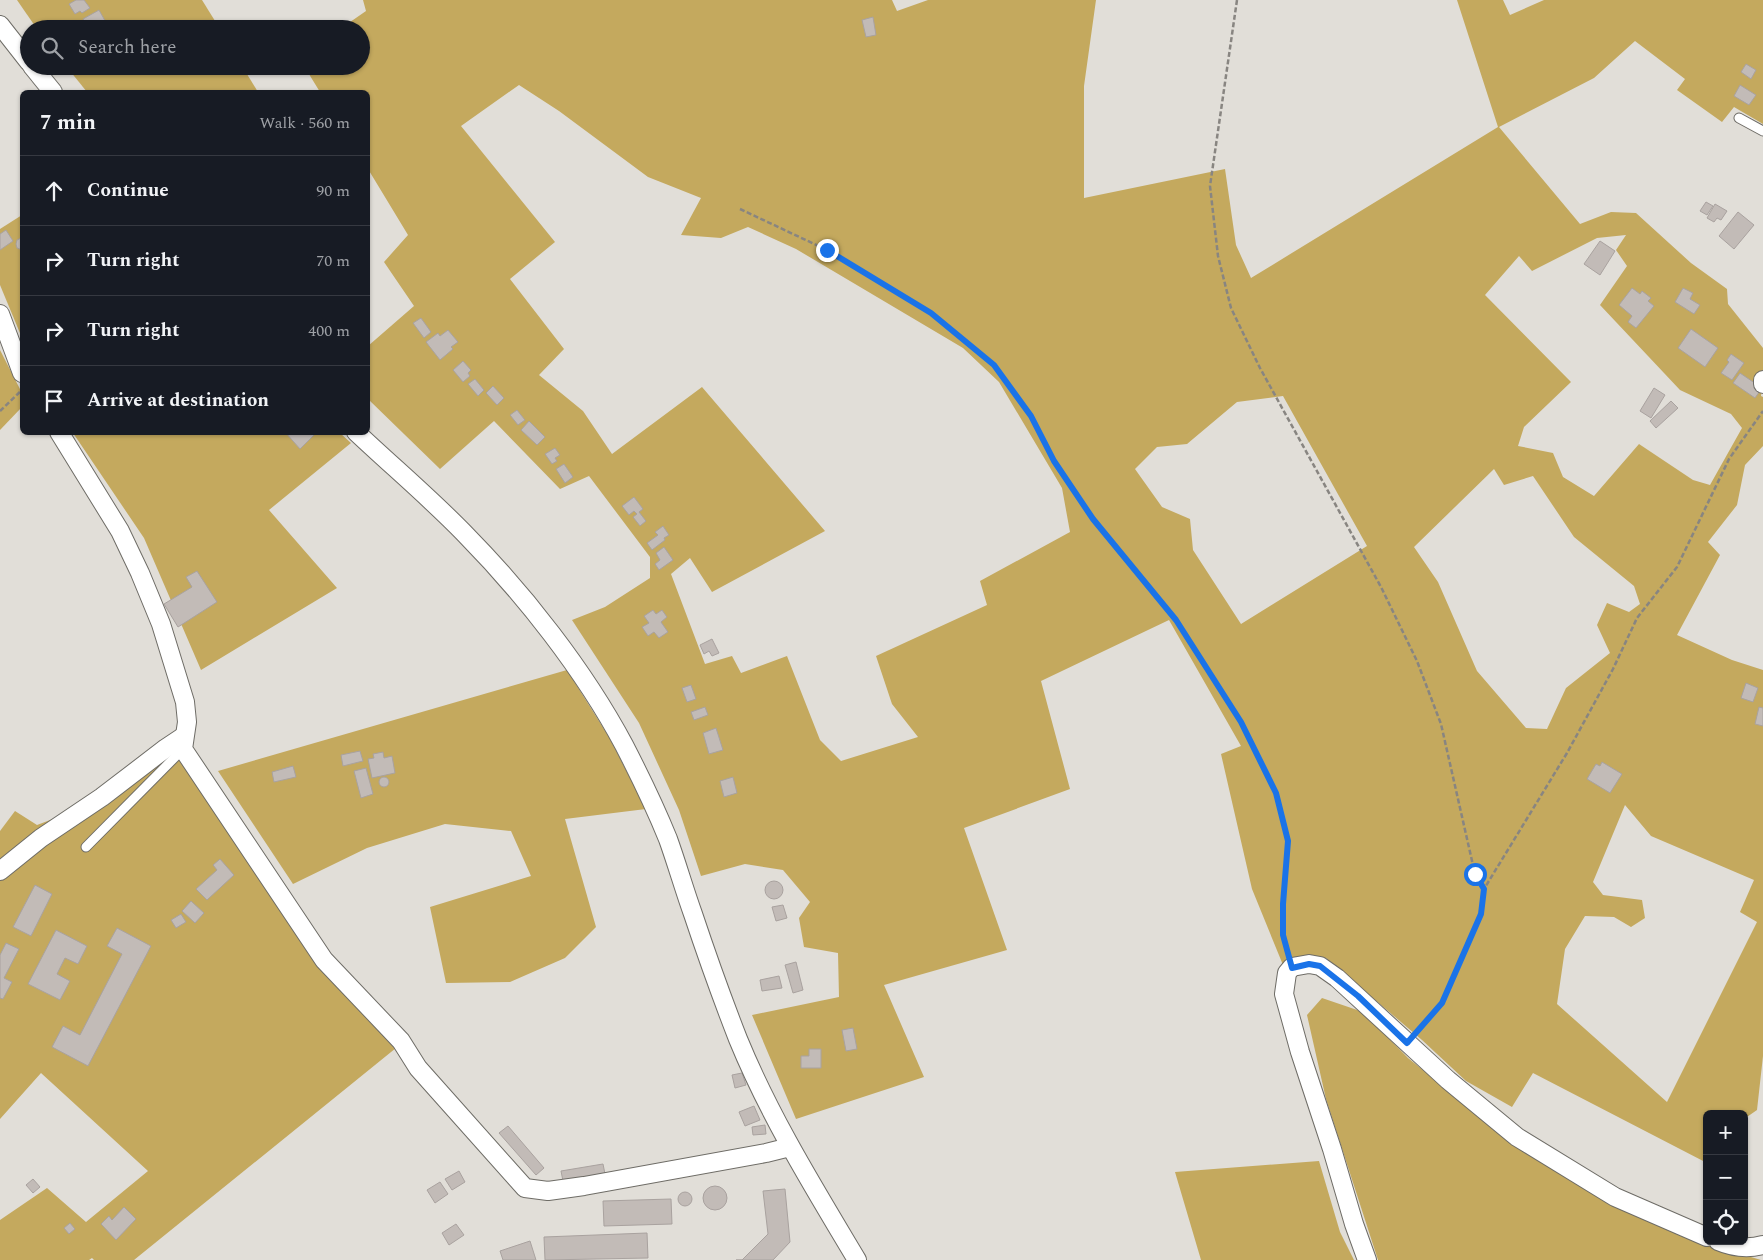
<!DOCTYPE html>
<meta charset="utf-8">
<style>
body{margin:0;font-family:Spectral,serif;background:#242831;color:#f1f3f6}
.controls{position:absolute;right:15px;bottom:15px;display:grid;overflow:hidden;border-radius:8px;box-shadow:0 1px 4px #0004}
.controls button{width:45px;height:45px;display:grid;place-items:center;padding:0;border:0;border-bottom:1px solid #363941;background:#171b24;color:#f1f3f6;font:25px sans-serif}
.stop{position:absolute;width:15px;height:15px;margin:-11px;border:4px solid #1a73e8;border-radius:50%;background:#fff}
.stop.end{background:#1a73e8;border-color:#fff;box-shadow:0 1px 5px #0008}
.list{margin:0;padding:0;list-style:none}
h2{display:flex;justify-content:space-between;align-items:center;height:65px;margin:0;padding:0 20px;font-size:21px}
h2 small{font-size:16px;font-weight:400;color:#9ea1a6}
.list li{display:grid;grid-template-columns:32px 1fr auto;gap:15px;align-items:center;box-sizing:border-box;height:70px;padding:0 20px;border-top:1px solid #363941}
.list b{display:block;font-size:19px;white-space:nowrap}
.list em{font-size:16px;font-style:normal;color:#9ea1a6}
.icon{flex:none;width:28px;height:28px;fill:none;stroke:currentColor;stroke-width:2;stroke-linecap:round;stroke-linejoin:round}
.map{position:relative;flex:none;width:1763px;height:1260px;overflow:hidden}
.search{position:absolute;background:#171b24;box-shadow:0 1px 4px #0004;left:20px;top:20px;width:350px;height:55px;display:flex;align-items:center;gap:12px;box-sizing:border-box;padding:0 18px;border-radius:28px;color:#9ea1a6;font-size:19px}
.panel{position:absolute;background:#171b24;box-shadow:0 1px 4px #0004;left:20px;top:90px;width:350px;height:345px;border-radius:8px}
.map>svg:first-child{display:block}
</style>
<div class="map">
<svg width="1763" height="1260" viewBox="0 0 1763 1260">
<rect width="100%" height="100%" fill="#e1ded8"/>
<!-- green -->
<g fill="#c4a95e" fill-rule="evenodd">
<polygon points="17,0 202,0 220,29 37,29"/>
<path d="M363,0H892L897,11L928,0H1096L1084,86V198L1225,169L1236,245L1251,278L1498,127L1457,0H1503L1510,15L1544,0H1763V124L1734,107L1722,122L1677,90L1685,79L1635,41L1594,78L1499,127L1580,224L1611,212L1636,213L1691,263L1727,289L1728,304L1763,348V370L1756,375C1760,382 1763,387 1761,396L1763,397V446L1745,465L1737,505L1708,542L1720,555L1677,635L1732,660L1763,670V1056L1757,1110L1744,1119V1114H1707V1163L1533,1073L1512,1107L1466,1081L1422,1040L1326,958L1301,956L1283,965L1252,889L1221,754L1241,746L1169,620L1041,681L1070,789L964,828L1007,950L884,985L924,1077L796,1119L752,1015L839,997L838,953L804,947L799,918L810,902L783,870L745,864L701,876L679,810L639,723L572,620L605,607L650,578V557L589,476L560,489L494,421L440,469L368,399V346L414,306L384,262L408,235L368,169V92H320L304,66H361V29H340L366,11ZM519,85L559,111L648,177L701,198L681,235L721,238L748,227L796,249L963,348L999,382L1062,488L1070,532L980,581L987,605L876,656L892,704L918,737L841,761L820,740L787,656L741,673L732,656L705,664L671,574L690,558L712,592L825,531L702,387L612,454L583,411L539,375L564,349L510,279L555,242L461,126ZM1626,235L1616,250L1627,266L1600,305L1680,390L1731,414L1742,428L1710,485L1693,480L1639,444L1594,496L1563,477L1553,453L1518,446L1524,427L1571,382L1485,295L1519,256L1532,271L1597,238ZM1283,396L1367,546L1241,624L1193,550L1190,519L1162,507L1135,469L1157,447L1187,444L1237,402ZM1494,469L1504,485L1533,476L1574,537L1634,586L1640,604L1629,612L1607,603L1597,625L1610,653L1566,688L1547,729L1526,728L1477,671L1438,582L1414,547ZM1625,805L1651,836L1754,880L1740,912L1757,922L1667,1102L1557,1004L1565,949L1585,916L1614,917L1631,927L1645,918L1642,900L1603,895L1593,882Z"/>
<polygon points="66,66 242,66 258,92 87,92"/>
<polygon points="22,215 22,338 0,285 0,229"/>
<polygon points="0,350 22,393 22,407 0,430"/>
<polygon points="73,433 340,433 351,443 269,510 337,588 201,670 144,538"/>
<polygon points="567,670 609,737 646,809 565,819 596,927 565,958 510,982 446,983 430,907 531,876 511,831 445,824 367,848 293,884 218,771"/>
<polygon points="173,745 311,957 396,1048 134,1260 94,1260 92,1258 89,1260 0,1260 0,1220 47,1188 86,1222 148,1171 41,1073 0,1119 0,831 15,811 37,825 87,806"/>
<polygon points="1322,998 1363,1012 1408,1058 1486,1121 1694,1240 1761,1260 1378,1260 1326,1099 1307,1015"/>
<polygon points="1319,1161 1340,1232 1354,1260 1201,1260 1175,1172"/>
</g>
<!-- building -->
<g fill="#c2bbb7" stroke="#a9a29f">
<polygon points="76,0 84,0 90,8 82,13 80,11 75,14 69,4"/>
<polygon points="99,10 108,26 103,29 97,29 95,25 89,29 83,19"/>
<polygon points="873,17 876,35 866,37 862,20"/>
<polygon points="1746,64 1756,70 1751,79 1741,72"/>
<polygon points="1740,85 1756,95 1749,105 1734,96"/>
<polygon points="1706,202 1713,206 1707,215 1700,211"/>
<polygon points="1715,204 1727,211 1721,220 1717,218 1714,222 1707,218"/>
<polygon points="1738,212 1754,225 1734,249 1719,236"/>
<polygon points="6,230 13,241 0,250 0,234"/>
<polygon points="21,238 22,238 22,250 17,248 16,244 17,240"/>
<polygon points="1600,241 1615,251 1600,275 1584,264"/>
<polygon points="1632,288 1640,294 1642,291 1651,298 1648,301 1654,306 1636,328 1628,322 1632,316 1619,305"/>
<polygon points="1683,288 1693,293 1690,299 1700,305 1694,314 1675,302"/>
<polygon points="421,318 431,332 424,338 413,323"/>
<polygon points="1691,329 1718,348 1705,367 1678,348"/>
<polygon points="448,330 458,342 451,347 453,349 440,360 426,342 438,333 440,336"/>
<polygon points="1731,354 1744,363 1732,380 1721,373 1729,362 1727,360"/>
<polygon points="463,361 471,370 468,373 470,376 463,382 453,370"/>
<polygon points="1740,373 1762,388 1755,398 1733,383"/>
<polygon points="475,379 484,390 478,396 468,384"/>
<polygon points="493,386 504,398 497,405 486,393"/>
<polygon points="1654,388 1665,395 1651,418 1640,411"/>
<polygon points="1671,401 1678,408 1656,428 1650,421"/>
<polygon points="517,410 525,420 518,425 510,415"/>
<polygon points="529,421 545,437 537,445 521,430"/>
<polygon points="285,432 317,432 300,449"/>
<polygon points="555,448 560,455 555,458 557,461 552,464 545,454"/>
<polygon points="564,464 573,477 565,483 556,469"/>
<polygon points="634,497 643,509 639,512 646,521 640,526 633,517 637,514 634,511 629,515 622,506"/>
<polygon points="663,526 669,535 664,538 665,540 652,550 647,543 658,535 655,532"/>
<polygon points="664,547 673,560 659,570 655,564 660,560 656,553"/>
<polygon points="197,571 217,602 178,627 164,604 192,587 186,577"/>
<polygon points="653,610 656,614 662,610 667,617 661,622 668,632 659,638 654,632 648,636 642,627 649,623 644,616"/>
<polygon points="712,639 719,653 712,656 709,651 704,654 700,645"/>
<polygon points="1746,683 1758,688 1753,702 1741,698"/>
<polygon points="691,685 696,699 687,702 682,688"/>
<polygon points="705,707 708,715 694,720 691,712"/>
<polygon points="1759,707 1763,708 1763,726 1755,724"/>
<polygon points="716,728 723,750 709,754 703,733"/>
<polygon points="360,751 363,761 343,766 341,755"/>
<polygon points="383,752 384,758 392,756 395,773 372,778 368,759 374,758 373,754"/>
<polygon points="1602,762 1622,774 1610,793 1587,779 1596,764 1600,766"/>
<polygon points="293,766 296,777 274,782 272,772"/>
<polygon points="366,768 373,794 361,798 354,771"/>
<circle cx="384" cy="782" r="5"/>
<polygon points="733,777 737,793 724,797 720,781"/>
<polygon points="220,859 234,875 207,900 196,889 217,870 213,865"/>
<circle cx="774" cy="890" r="9"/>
<polygon points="35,885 52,894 31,936 13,927"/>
<polygon points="191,901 204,913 195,923 182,911"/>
<polygon points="783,905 787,918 776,921 772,907"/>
<polygon points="181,914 186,922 176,928 171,920"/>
<polygon points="117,928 151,946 88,1066 52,1047 63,1026 80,1035 122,954 107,946"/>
<polygon points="56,930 87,946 78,964 65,958 57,974 70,981 60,1000 28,984"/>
<polygon points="6,943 19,949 4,978 12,982 3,999 0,998 0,955"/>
<polygon points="796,962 803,990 793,993 785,965"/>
<polygon points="779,976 782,988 762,991 760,980"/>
<polygon points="853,1028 857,1049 846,1051 842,1030"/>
<polygon points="809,1049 821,1049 821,1068 801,1068 801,1056 809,1056"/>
<polygon points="742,1073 746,1085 735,1088 732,1075"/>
<polygon points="754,1106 760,1120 745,1126 739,1112"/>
<polygon points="765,1125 766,1134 753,1135 752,1127"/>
<polygon points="508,1126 544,1168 536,1175 499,1133"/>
<polygon points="603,1164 605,1174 563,1181 561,1171"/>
<polygon points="459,1171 465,1182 452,1190 445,1179"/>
<polygon points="33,1179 40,1187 33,1193 26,1185"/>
<polygon points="440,1182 448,1194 435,1203 427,1190"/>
<circle cx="715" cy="1198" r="12"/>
<polygon points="785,1189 790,1242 773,1260 736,1260 742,1260 768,1234 763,1191"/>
<circle cx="685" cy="1199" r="7"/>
<polygon points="671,1199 672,1224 604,1226 603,1201"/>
<polygon points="124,1207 136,1219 116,1240 101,1224 109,1216 112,1220"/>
<polygon points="70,1223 75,1229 69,1234 64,1228"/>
<polygon points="456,1224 464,1235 449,1245 442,1233"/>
<polygon points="647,1233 648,1258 545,1260 544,1237"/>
<polygon points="530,1241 536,1260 503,1260 500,1251"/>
</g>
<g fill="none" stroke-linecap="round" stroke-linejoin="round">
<!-- lane casing -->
<g stroke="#6e6c66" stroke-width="11">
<g id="lane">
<polyline points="1739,118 1763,131"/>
<polyline points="86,847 183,749"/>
</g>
</g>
<!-- street casing -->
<g stroke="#6e6c66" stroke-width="20">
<g id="street">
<polyline points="0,25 29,62"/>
<polyline points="32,66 53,92"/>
<polyline points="0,314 22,373"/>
<polyline points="1763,380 1763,384"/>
<polyline points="59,432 120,531 140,573 161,624 185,702 187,722 183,749 324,960 401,1041 418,1068 525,1188 548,1191 584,1186 766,1153 790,1147"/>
<path d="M356,432C392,466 430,498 464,533C524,594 584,670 624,745C640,776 655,807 668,839C677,864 684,889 693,914C707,956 722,998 738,1039C770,1117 814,1188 857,1260"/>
<polyline points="0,871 41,838 102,797 166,748 184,736"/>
<path d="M1718,1241C1732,1247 1748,1249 1763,1245"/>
<polyline points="1367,1260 1354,1224 1332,1149 1300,1052 1284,994 1287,973 1292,967 1309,964 1320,966 1337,978 1448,1080 1517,1137 1615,1197 1707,1237"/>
</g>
</g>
<!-- path -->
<g stroke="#888581" stroke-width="2.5" stroke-dasharray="5 2.5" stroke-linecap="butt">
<polyline points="1237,0 1210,186 1218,256 1231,308 1260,368 1381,587 1417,661 1441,724 1475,874 1484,889"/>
<polyline points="740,209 827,250 931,313 994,365 1031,416 1054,461 1093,519 1176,620 1241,722 1275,793 1288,841 1283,904 1283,935 1288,952"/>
<polyline points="0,411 22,390"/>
<polyline points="1417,1032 1442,1003 1481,914 1484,889 1567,753 1613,669 1637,618 1677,567 1729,459 1763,411"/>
</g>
<!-- lane -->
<use href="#lane" stroke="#fff" stroke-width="9"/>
<!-- street -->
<use href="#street" stroke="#fff" stroke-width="18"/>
</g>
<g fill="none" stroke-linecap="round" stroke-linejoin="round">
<!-- route -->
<polyline stroke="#1a73e8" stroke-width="6" points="827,250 931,313 994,365 1031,416 1054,461 1093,519 1176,620 1241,722 1276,793 1288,841 1283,904 1283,935 1292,968 1309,964 1320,966 1358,996 1407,1043 1442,1003 1481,914 1484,889 1475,874"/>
</g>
</svg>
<div class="controls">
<button>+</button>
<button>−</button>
<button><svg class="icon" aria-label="locate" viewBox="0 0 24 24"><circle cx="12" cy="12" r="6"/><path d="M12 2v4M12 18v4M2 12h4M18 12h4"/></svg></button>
</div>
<div class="stop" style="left:1475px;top:874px"></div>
<div class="stop end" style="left:827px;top:250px"></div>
<div class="search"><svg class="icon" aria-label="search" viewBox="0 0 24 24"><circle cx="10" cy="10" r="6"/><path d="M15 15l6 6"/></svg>Search here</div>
<section class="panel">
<h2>7 min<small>Walk · 560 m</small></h2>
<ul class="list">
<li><svg class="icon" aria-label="ahead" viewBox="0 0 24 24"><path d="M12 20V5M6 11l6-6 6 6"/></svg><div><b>Continue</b></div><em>90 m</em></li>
<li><svg class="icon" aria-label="right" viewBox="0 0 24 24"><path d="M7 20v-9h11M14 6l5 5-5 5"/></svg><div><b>Turn right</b></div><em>70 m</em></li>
<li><svg class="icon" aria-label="right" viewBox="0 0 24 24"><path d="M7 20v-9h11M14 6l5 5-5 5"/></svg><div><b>Turn right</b></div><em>400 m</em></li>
<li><svg class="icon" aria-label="arrive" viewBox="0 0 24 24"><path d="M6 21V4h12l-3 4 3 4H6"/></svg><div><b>Arrive at destination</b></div></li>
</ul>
</section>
</div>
